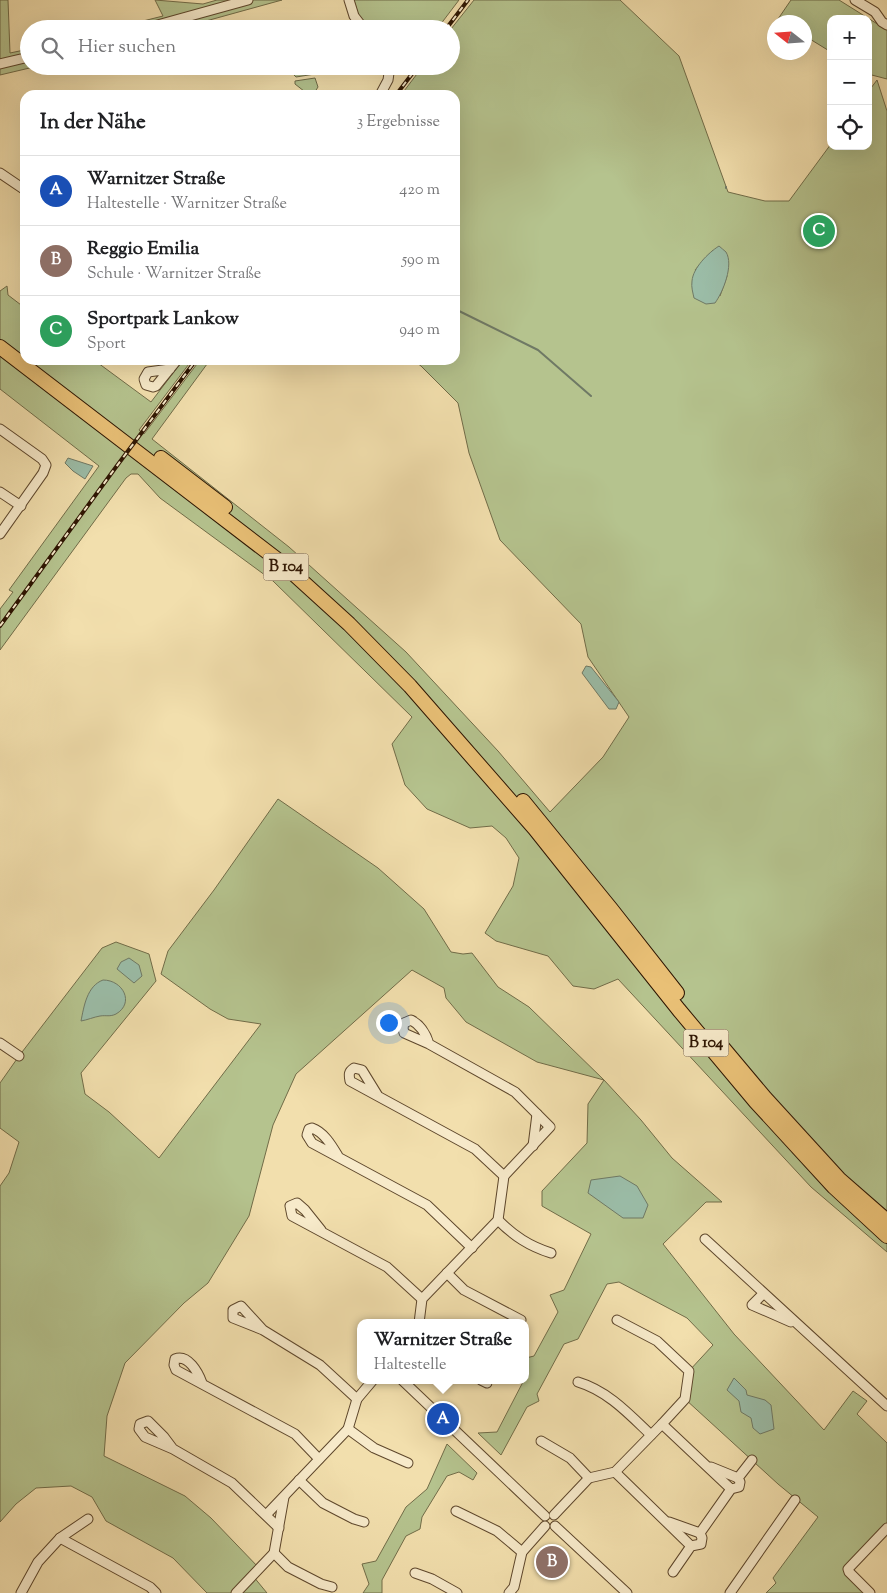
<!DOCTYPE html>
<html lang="de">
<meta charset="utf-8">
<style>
body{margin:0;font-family:"Sorts Mill Goudy",serif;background:#f6f6f6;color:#202124}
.controls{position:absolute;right:15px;top:15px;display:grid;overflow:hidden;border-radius:10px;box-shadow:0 5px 20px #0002}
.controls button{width:45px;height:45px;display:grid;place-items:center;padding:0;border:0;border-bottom:1px solid #e0e0e0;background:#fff;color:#202124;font:25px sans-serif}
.compass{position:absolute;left:767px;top:15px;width:45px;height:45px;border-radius:50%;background:#fff;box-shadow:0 5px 20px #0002;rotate:287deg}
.you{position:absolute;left:388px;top:1022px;width:18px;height:18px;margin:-12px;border:4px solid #fff;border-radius:50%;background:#1a73e8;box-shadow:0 0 0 8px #1a73e833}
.badge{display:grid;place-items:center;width:32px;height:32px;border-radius:50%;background:#8f2418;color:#fff;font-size:16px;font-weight:700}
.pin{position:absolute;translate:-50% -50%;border:2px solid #fff;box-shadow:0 1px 5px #0006}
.popup{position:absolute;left:357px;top:1319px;width:172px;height:65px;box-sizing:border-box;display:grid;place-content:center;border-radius:10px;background:#fff;filter:drop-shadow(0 1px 4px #0005);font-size:16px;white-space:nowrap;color:#757577}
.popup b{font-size:19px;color:#202124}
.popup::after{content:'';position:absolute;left:50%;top:100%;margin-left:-10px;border:10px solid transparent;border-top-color:#fff}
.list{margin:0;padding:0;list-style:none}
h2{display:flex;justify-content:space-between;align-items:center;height:65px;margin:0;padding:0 20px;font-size:21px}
h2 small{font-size:16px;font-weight:400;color:#757577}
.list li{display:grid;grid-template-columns:32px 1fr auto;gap:15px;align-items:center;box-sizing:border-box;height:70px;padding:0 20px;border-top:1px solid #e0e0e0}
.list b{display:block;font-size:19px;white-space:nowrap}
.list p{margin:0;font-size:16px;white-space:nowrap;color:#757577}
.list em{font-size:16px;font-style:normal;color:#757577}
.icon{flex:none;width:28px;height:28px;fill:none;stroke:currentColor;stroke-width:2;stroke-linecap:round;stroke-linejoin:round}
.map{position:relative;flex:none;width:887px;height:1593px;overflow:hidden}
.search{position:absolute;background:#fff;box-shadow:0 5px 20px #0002;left:20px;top:20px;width:440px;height:55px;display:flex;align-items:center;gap:12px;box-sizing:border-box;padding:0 18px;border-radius:28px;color:#757577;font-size:19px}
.panel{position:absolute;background:#fff;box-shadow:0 5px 20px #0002;left:20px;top:90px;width:440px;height:275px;border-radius:15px}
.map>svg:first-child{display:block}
</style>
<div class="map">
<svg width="887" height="1593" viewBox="0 0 887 1593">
<rect width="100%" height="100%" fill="#f2dfad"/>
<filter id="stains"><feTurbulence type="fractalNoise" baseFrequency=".004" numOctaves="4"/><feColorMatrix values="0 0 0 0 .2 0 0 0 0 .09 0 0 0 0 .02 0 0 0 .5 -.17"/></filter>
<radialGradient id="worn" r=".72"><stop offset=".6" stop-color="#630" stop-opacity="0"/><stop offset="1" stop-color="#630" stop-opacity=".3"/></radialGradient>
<!-- green -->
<g fill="#b5c38e" stroke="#716c48" fill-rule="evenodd">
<polygon points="0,0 8,0 10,53 29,49 29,66 38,66 0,75"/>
<polygon points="155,0 203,4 217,0 282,0 177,29 111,29 163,16"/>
<polygon points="354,0 459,0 437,29 369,29 359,17"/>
<path d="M474,0H620L679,56L728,192L765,201H789L831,144V146H868V92L877,80L887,111V1252L811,1187L618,979L594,989L573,986L548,956L496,941L485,933L513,886L519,858L506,838L492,826L470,828L427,809L405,785L392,744L412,717L273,581L160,498L138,474H131L126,478L0,650V609L13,592L9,590L99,466L0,389V291L7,286L8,295L25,308V360H94L151,402L183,360H192L139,430L144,434L200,360H210L152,439L289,547L406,652L498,751L550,812L603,757L629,717L588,657L581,624L500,540L469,453L458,403L421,366L413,360H455V95H401L423,66H451V29ZM713,250L727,276L720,296L695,270Z"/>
<polygon points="791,0 839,0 887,30 887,79 868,74 868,19 831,19 831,52 805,36 804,22 783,22 778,19"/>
<polygon points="300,66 313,66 315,74 296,77 294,75"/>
<polygon points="315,78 318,87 313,95 309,95 295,84 295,81"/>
<polygon points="278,799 378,868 424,909 451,952 463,954 472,953 498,987 529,1007 604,1080 641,1120 672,1158 722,1202 706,1202 663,1244 734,1334 824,1430 853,1391 867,1401 857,1414 887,1443 887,1533 850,1570 874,1593 766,1593 776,1583 773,1578 818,1517 778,1484 685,1399 689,1371 713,1345 687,1318 619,1282 607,1284 578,1339 564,1344 537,1394 539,1401 527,1407 501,1455 478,1433 497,1432 524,1380 526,1380 526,1358 534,1356 558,1312 550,1295 564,1290 591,1234 542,1206 542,1191 587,1143 588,1104 604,1080 537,1062 466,1022 446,998 444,988 412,970 296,1074 273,1125 249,1216 208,1283 184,1303 125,1363 107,1416 104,1456 185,1496 211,1518 260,1569 253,1576 267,1593 207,1593 173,1558 106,1521 92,1497 71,1486 36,1488 16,1504 0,1522 0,1186 9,1173 19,1142 0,1128 0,1083 19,1056 102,948 116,942 149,954 156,981 81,1073 85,1094 109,1112 159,1158 261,1024 228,1019 210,1009 161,974 168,951 214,890"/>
<polygon points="447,1444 477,1473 473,1480 459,1472 447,1476 422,1517 420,1529 406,1536 382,1580 382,1593 363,1593 369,1584 362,1564 376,1561 406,1507 427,1489"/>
</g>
<!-- water -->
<g fill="#9bbda8" stroke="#6f7965">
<path d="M719,246C721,248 724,250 726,252C734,265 723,292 715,303L706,304L694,298C693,293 691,287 692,281C693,268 708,253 719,246Z"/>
<polygon points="68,458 93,466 85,479 73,471 65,463"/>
<polygon points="586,666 591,667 619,702 616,709 609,709 582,673"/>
<polygon points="129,958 139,965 142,976 134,983 117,969 121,962"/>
<path d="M103,980C123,980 135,1003 116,1014C110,1017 106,1015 100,1016C94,1017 87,1020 81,1021C84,1006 87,986 103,980Z"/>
<polygon points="620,1176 637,1186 648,1205 643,1218 623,1218 588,1193 591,1180"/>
<polygon points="734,1378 746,1390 747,1395 765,1400 771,1405 774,1429 760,1434 753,1428 751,1418 741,1412 739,1401 727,1390"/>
</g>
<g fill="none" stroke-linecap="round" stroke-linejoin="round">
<!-- stream -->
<g stroke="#6f7965" stroke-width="2">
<polyline points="726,187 726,188"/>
<polyline points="455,309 538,350 591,396"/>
</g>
<!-- minor casing -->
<g stroke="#5e472c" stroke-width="11">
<g id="minor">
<polyline points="349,0 354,16 364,29"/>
<polyline points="855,0 875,12 882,22 887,25"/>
<polyline points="143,29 248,0"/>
<polyline points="0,64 29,57"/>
<polyline points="380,95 388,80 390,66"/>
<polyline points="0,173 25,190"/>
<polyline points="170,369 148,372 144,379 146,385 153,387 156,386 177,360"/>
<polyline points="0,429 42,459 46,465 43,473 0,534"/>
<polyline points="0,492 21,506"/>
<polyline points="0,1043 19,1056"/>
<path d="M378,1096L362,1070L354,1068C348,1072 349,1075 350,1081L475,1149L504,1176"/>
<polyline points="533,1146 537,1114"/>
<path d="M338,1156C332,1146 324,1132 312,1128L309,1129L307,1135L312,1143L427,1205L472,1248"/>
<path d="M498,1220C514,1236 529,1246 551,1253"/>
<polyline points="321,1230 305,1210 297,1203 290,1206 292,1216 387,1267 422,1299"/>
<polyline points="705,1239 887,1406"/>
<polyline points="447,1273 464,1290 521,1320"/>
<polyline points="763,1294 752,1305 791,1322"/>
<path d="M419,1323L422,1299L498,1220L504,1176L550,1127L515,1092L429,1044L404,1033L403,1028L404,1023L411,1020C421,1025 426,1034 429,1044"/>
<polyline points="263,1330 241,1306 233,1310 233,1318 263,1330 320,1365 357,1399"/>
<polyline points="402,1380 545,1516"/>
<polyline points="481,1380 487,1383"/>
<path d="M578,1382C608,1391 629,1414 651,1435"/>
<path d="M202,1383C198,1372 188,1354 175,1359L174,1365L176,1370L295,1434L319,1459"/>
<polyline points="662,1424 731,1489"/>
<polyline points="348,1429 374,1448 408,1463"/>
<polyline points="541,1441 570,1458 589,1478"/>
<polyline points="173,1449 164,1437 148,1421 140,1424 139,1429 145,1437 173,1449 232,1483 279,1528"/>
<polyline points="711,1467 738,1478"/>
<polyline points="615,1472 691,1546"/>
<polyline points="299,1480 323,1503 354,1519 364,1522"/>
<polyline points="456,1511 497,1531 522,1552"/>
<polyline points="266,1515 348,1429 357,1399 373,1380"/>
<polyline points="554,1515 589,1478 615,1472 662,1424 685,1399 689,1371 657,1341 617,1320"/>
<polyline points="669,1522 700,1533"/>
<polyline points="555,1526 627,1593"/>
<polyline points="60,1538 150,1587 156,1593"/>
<polyline points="274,1553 288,1567 321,1584 332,1587"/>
<polyline points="673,1572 691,1546 701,1544 702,1538 700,1533 731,1489 739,1487 740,1482 738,1478 752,1460"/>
<polyline points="415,1573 432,1579 457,1593"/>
<polyline points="21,1593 38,1562 60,1538 88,1519"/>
<polyline points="236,1593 274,1553 284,1497"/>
<polyline points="509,1593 514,1587 522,1552 545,1526"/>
<polyline points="730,1593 795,1500"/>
<polyline points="870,1593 849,1572 848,1569 887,1528"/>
</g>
</g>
<!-- highway casing -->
<g stroke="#2d1401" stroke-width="16">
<g id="highway">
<polyline points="0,347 283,564 349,624 410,686 535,829 679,1010 756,1102 834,1187 887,1236"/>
<polyline points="161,458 225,507"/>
<polyline points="523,801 611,909 677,993"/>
<polyline points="723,1048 765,1098 839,1179 887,1221"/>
</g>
</g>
<!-- minor -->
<use href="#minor" stroke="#f7eaca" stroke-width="9"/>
<!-- highway -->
<use href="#highway" stroke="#e9c076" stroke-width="14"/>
<!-- rail casing -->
<g stroke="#2d1401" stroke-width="4">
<g id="rail">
<polyline points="446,29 468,0"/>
<polyline points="396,95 418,66"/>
<polyline points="0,626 116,467 196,360"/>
</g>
</g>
<!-- rail -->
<use href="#rail" stroke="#f7eaca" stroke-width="2" stroke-dasharray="5.5" stroke-linecap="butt"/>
</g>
<g text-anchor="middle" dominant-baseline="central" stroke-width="5" stroke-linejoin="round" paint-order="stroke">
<!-- shield labels -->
<g fill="#f7eaca" stroke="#6a543d" stroke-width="1">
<rect x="263.5" y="553.5" width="45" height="27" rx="4"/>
<rect x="683.5" y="1029.5" width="45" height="27" rx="4"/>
</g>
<g font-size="16" font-weight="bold" fill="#2d1401">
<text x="286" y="567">B 104</text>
<text x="706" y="1043">B 104</text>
</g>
</g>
<rect width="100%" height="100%" filter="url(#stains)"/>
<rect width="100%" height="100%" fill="url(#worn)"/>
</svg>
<div class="controls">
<button>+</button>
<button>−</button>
<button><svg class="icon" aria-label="locate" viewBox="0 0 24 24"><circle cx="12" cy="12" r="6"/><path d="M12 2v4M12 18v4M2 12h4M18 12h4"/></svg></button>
</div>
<svg class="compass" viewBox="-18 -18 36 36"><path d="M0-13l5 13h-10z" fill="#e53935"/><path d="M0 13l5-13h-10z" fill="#757577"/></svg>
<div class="you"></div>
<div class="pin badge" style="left:443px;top:1419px;background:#1a4fb4">A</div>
<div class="popup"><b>Warnitzer Straße</b>Haltestelle</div>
<div class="pin badge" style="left:552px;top:1562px;background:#8d6e63">B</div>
<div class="pin badge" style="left:819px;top:231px;background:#2e9e5b">C</div>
<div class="search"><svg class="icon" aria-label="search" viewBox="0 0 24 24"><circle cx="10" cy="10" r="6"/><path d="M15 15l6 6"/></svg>Hier suchen</div>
<section class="panel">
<h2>In der Nähe<small>3 Ergebnisse</small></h2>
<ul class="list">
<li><span class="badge" style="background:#1a4fb4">A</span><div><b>Warnitzer Straße</b><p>Haltestelle · Warnitzer Straße</p></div><em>420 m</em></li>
<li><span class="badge" style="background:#8d6e63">B</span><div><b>Reggio Emilia</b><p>Schule · Warnitzer Straße</p></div><em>590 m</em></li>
<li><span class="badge" style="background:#2e9e5b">C</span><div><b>Sportpark Lankow</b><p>Sport</p></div><em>940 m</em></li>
</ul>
</section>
</div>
